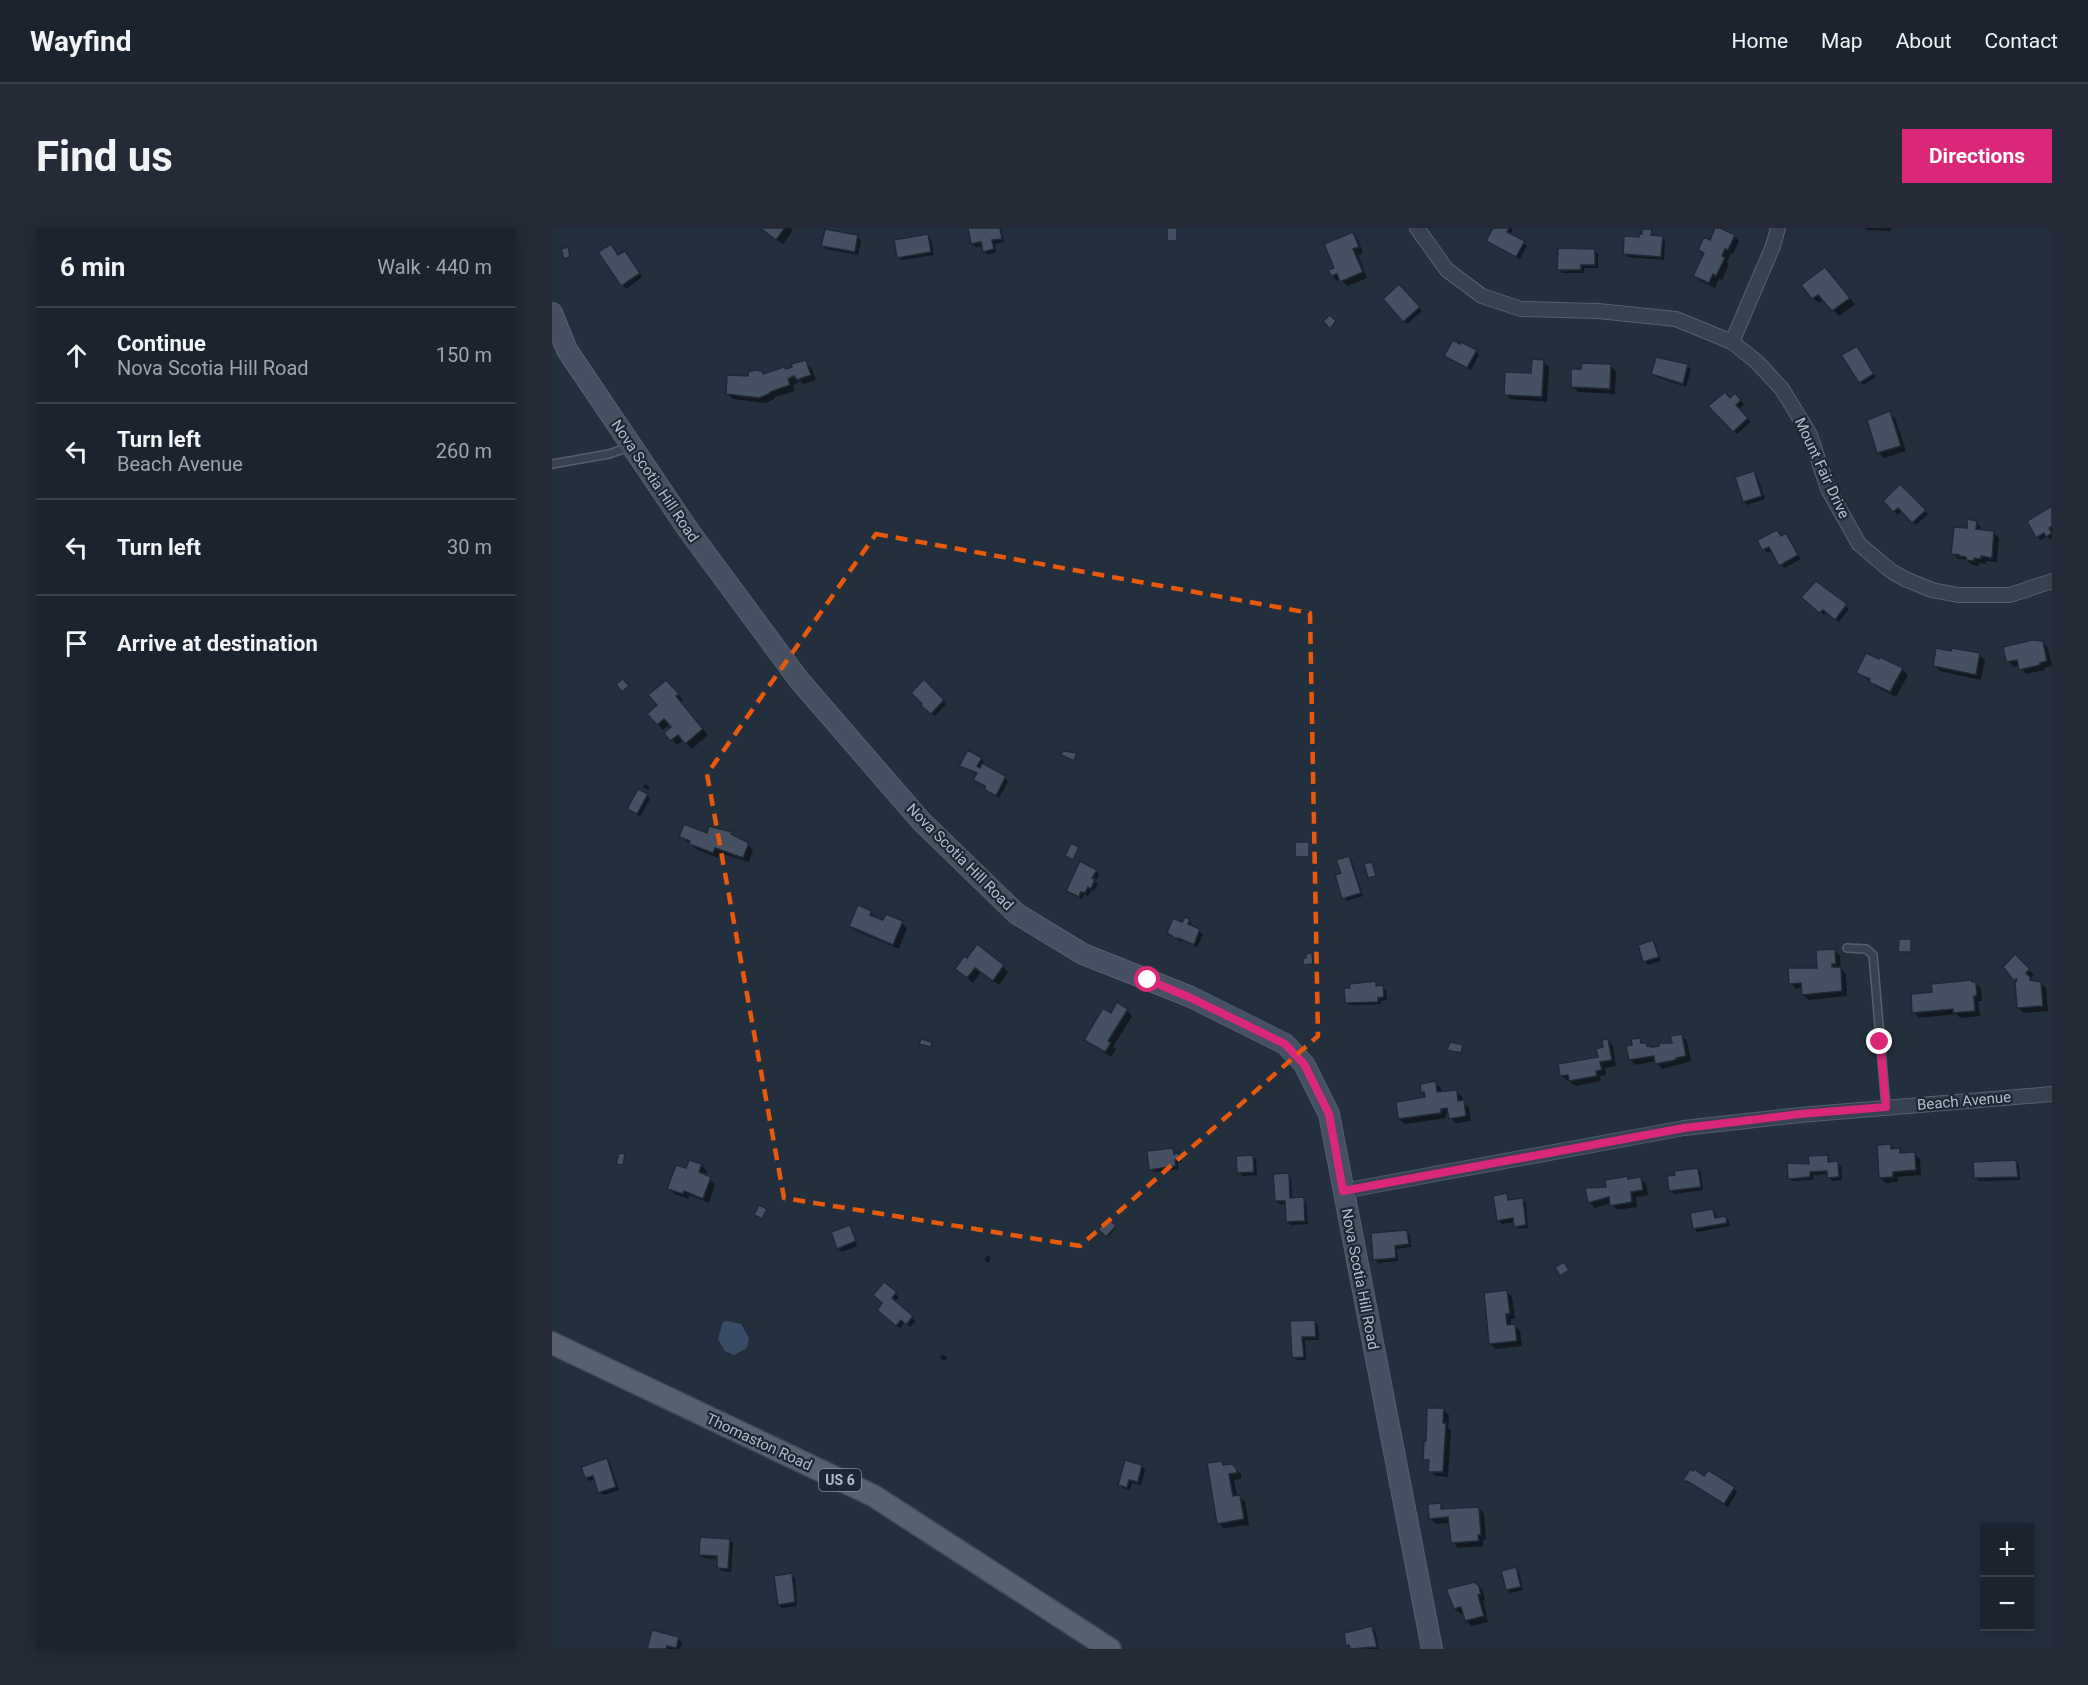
<!DOCTYPE html>
<meta charset="utf-8">
<style>
body{margin:0;font-family:Roboto,sans-serif;background:#242b36;color:#f1f3f6}
.controls{position:absolute;right:18px;bottom:18px;display:grid;overflow:hidden;border-radius:0px;box-shadow:0 3px 15px #0003}
.controls button{width:54px;height:54px;display:grid;place-items:center;padding:0;border:0;border-bottom:2px solid #39404a;background:#1b232e;color:#f1f3f6;font:30px sans-serif}
.stop{position:absolute;width:18px;height:18px;margin:-14px;border:4px solid #db2777;border-radius:50%;background:#fff}
.stop.end{background:#db2777;border-color:#fff;box-shadow:0 2px 6px #0008}
.list{margin:0;padding:0;list-style:none}
h2{display:flex;justify-content:space-between;align-items:center;height:78px;margin:0;padding:0 24px;font-size:26px}
h2 small{font-size:20px;font-weight:400;color:#a0a4aa}
.list li{display:grid;grid-template-columns:39px 1fr auto;gap:18px;align-items:center;box-sizing:border-box;height:96px;padding:0 24px;border-top:2px solid #39404a}
.list b{display:block;font-size:22px;white-space:nowrap}
.list p{margin:0;font-size:20px;white-space:nowrap;color:#a0a4aa}
.list em{font-size:20px;font-style:normal;color:#a0a4aa}
.icon{flex:none;width:33px;height:33px;fill:none;stroke:currentColor;stroke-width:2;stroke-linecap:round;stroke-linejoin:round}
.map{position:relative;flex:none;width:1500px;height:1421px;overflow:hidden;border-radius:0px}
header{display:flex;align-items:center;gap:36px;box-sizing:border-box;height:84px;padding:0 30px;background:#1b232e;border-bottom:2px solid #39404a}
header strong{font-size:28px}
nav{display:flex;gap:33px;margin-inline-start:auto;font-size:21px}
.intro{display:flex;align-items:center;justify-content:space-between;box-sizing:border-box;height:144px;padding:0 36px}
h1{margin:0;font-size:42px}
.button{padding:15px 27px;border-radius:0px;background:#db2777;color:#fff;font-size:21px;font-weight:700}
main{display:flex;gap:36px;padding:0 36px}
aside{flex:1;background:#1b232e;border-radius:0px;box-shadow:0 3px 15px #0003}
.map>svg:first-child{display:block}
</style>
<header>
<strong>Wayfind</strong>
<nav><a>Home</a><a>Map</a><a>About</a><a>Contact</a></nav>
</header>
<div class="intro"><h1>Find us</h1><a class="button">Directions</a></div>
<main>
<aside>
<h2>6 min<small>Walk · 440 m</small></h2>
<ul class="list">
<li><svg class="icon" aria-label="ahead" viewBox="0 0 24 24"><path d="M12 20V5M6 11l6-6 6 6"/></svg><div><b>Continue</b><p>Nova Scotia Hill Road</p></div><em>150 m</em></li>
<li><svg class="icon" aria-label="left" viewBox="0 0 24 24"><path d="M17 20v-9H6M10 6l-5 5 5 5"/></svg><div><b>Turn left</b><p>Beach Avenue</p></div><em>260 m</em></li>
<li><svg class="icon" aria-label="left" viewBox="0 0 24 24"><path d="M17 20v-9H6M10 6l-5 5 5 5"/></svg><div><b>Turn left</b></div><em>30 m</em></li>
<li><svg class="icon" aria-label="arrive" viewBox="0 0 24 24"><path d="M6 21V4h12l-3 4 3 4H6"/></svg><div><b>Arrive at destination</b></div></li>
</ul>
</aside>
<div class="map">
<svg width="1500" height="1421" viewBox="0 0 1500 1421">
<rect width="100%" height="100%" fill="#242f3e"/>
<!-- water -->
<polygon fill="#394c67" points="175,1093 189,1096 197,1110 195,1120 182,1127 173,1123 166,1111 171,1094"/>
<!-- shadow -->
<g fill="#0007">
<polygon points="208,0 239,0 241,2 231,16"/>
<polygon points="417,0 449,0 452,14 443,16 444,25 435,26 432,23 431,18 424,19 420,16"/>
<polygon points="943,0 959,0 961,1 958,7 975,18 968,31 939,16"/>
<polygon points="1313,0 1339,0 1339,3 1314,2"/>
<polygon points="1099,3 1102,9 1110,10 1113,13 1112,32 1076,29 1072,26"/>
<polygon points="800,6 806,12 811,25 806,27 815,50 795,58 789,51 785,53 780,47"/>
<polygon points="376,8 379,11 382,27 350,32 346,29"/>
<polygon points="1182,8 1187,13 1181,26 1179,25 1175,34 1177,36 1170,52 1167,51 1163,60 1148,53 1143,48 1153,27 1147,22 1158,14"/>
<polygon points="305,9 309,12 306,27 274,21 271,18"/>
<polygon points="1042,22 1046,26 1046,40 1032,40 1032,45 1010,45 1007,41"/>
<polygon points="48,25 67,28 76,28 90,49 74,61"/>
<polygon points="1278,46 1303,76 1287,88 1272,72 1267,75 1261,70"/>
<polygon points="847,58 870,83 855,96 833,71"/>
<polygon points="924,123 927,127 919,142 894,128"/>
<polygon points="1308,123 1324,149 1311,157 1308,154"/>
<polygon points="991,133 997,139 995,174 959,171 953,166 981,147"/>
<polygon points="254,134 259,139 264,152 252,156 248,153 241,157 243,163 223,169 222,171 214,175 181,171 175,165 197,149 210,144 212,147 234,143"/>
<polygon points="1058,138 1064,143 1063,166 1026,164 1020,158"/>
<polygon points="1135,138 1139,141 1134,159 1104,149 1100,145"/>
<polygon points="1186,170 1192,176 1187,181 1199,194 1185,206 1159,178"/>
<polygon points="1338,185 1343,190 1354,223 1332,230 1327,225 1317,193"/>
<polygon points="1201,245 1205,248 1213,271 1195,277 1192,274"/>
<polygon points="1348,258 1376,286 1364,297 1351,282 1346,287 1333,273"/>
<polygon points="1500,280 1500,310 1498,311 1495,308 1489,312 1485,309"/>
<polygon points="1424,294 1429,300 1429,303 1442,305 1447,310 1445,334 1434,333 1434,336 1427,335 1427,338 1421,337 1412,331 1406,331 1401,325 1416,302"/>
<polygon points="1234,307 1249,331 1232,340 1220,322 1215,325 1212,321"/>
<polygon points="1251,369 1284,369 1297,381 1287,394 1275,384 1272,387"/>
<polygon points="1490,414 1496,420 1500,438 1492,440 1493,442 1474,446 1468,438 1461,439 1456,433"/>
<polygon points="1427,427 1433,432 1429,452 1388,443 1382,437"/>
<polygon points="1328,433 1350,441 1356,447 1344,469 1324,459 1306,444"/>
<polygon points="114,454 131,472 128,474 156,507 140,521 131,512 125,517 114,505 121,499 118,496 111,502 97,486 107,477"/>
<polygon points="372,454 394,476 383,488 374,481 372,476"/>
<polygon points="429,531 432,534 430,537 456,553 447,570 427,555 426,547 409,538"/>
<polygon points="93,556 98,559 96,562 91,559"/>
<polygon points="95,567 98,571 88,589 77,581"/>
<polygon points="155,607 196,617 201,622 197,634 168,625 166,630 144,621 129,609"/>
<polygon points="796,630 800,633 811,668 795,673 792,670 791,646"/>
<polygon points="544,643 547,646 543,654 546,656 542,663 540,662 536,668 533,666 530,671 515,662"/>
<polygon points="319,684 324,691 350,695 355,700 347,721 304,703 298,698"/>
<polygon points="637,692 640,696 639,699 651,706 645,719 630,713 629,714 627,713 617,705"/>
<polygon points="1101,714 1104,718 1109,733 1096,737 1093,733"/>
<polygon points="1282,722 1288,728 1289,741 1294,746 1295,768 1257,772 1251,767 1251,760 1244,761 1239,755 1267,742"/>
<polygon points="1463,729 1482,747 1478,751 1481,754 1489,755 1494,761 1496,783 1472,785 1466,779 1466,754 1453,740"/>
<polygon points="415,732 451,739 456,744 447,757 429,744 421,755 405,741"/>
<polygon points="823,755 834,762 835,772 829,773 829,776 798,777 794,774"/>
<polygon points="1424,755 1429,761 1430,773 1426,773 1428,788 1408,790 1405,786 1367,790 1362,784 1381,766"/>
<polygon points="575,782 580,788 561,819 564,821 559,829 534,812"/>
<polygon points="1130,808 1135,813 1139,833 1110,841 1104,833 1084,837 1078,831 1082,818 1087,811 1097,819 1109,819 1121,817"/>
<polygon points="1056,812 1061,818 1064,838 1053,840 1054,847 1048,848 1049,853 1024,858 1010,848 1047,830"/>
<polygon points="883,855 889,860 890,865 904,863 910,869 910,874 917,880 919,893 904,895 898,890 897,885 894,886 894,890 853,896 847,891 875,871 870,864"/>
<polygon points="1338,917 1351,926 1362,926 1368,931 1369,947 1346,949 1346,954 1334,955 1328,950"/>
<polygon points="620,922 629,930 630,934 626,935 626,941 602,944 599,941"/>
<polygon points="700,928 704,932 705,947 690,948 687,944"/>
<polygon points="1275,929 1278,935 1285,935 1289,938 1290,952 1280,953 1277,949 1277,946 1261,947 1261,952 1240,953 1237,950"/>
<polygon points="1464,933 1467,937 1468,952 1427,953 1424,950"/>
<polygon points="149,937 155,943 153,948 163,956 157,975 137,967 136,971 123,966 117,961"/>
<polygon points="1146,941 1149,945 1151,962 1122,966 1119,962"/>
<polygon points="736,947 739,950 740,971 751,971 754,974 756,996 739,997 735,994 734,976 728,976 724,973"/>
<polygon points="1075,949 1078,953 1088,951 1094,956 1096,967 1084,969 1085,979 1065,982 1059,975 1043,980 1037,974 1056,960"/>
<polygon points="954,967 958,973 970,971 974,975 976,1000 967,1001 963,994 950,996 947,993"/>
<polygon points="1160,982 1164,986 1165,991 1174,989 1177,993 1178,998 1145,1004 1142,1000"/>
<polygon points="556,992 564,1000 556,1009 548,1001"/>
<polygon points="298,999 301,1003 305,1018 290,1024 286,1020"/>
<polygon points="855,1004 858,1007 859,1019 845,1021 846,1033 826,1035 823,1031"/>
<polygon points="435,1027 439,1030 437,1035 432,1032"/>
<polygon points="332,1056 347,1069 342,1074 364,1093 358,1099 353,1094 348,1100 330,1085"/>
<polygon points="955,1064 960,1069 963,1091 959,1091 959,1098 963,1098 968,1103 970,1118 944,1121 939,1116"/>
<polygon points="762,1093 766,1097 767,1112 753,1112 754,1132 745,1132 742,1129 740,1095"/>
<polygon points="390,1126 395,1129 393,1133 388,1130"/>
<polygon points="891,1182 897,1187 896,1200 899,1202 896,1249 883,1248 878,1243 878,1236 873,1231"/>
<polygon points="55,1232 58,1235 67,1262 51,1267 48,1264 44,1251 37,1253 34,1249"/>
<polygon points="669,1234 673,1238 680,1237 689,1247 689,1251 682,1252 685,1269 687,1268 693,1274 697,1297 672,1300 666,1295"/>
<polygon points="590,1238 593,1242 589,1257 580,1255 578,1262 571,1260 568,1257"/>
<polygon points="1153,1250 1182,1260 1185,1264 1176,1279 1133,1252"/>
<polygon points="888,1276 894,1282 927,1280 932,1286 934,1312 931,1312 931,1318 906,1320 901,1314 898,1295 884,1296 878,1290"/>
<polygon points="177,1312 181,1315 179,1344 170,1343 166,1340 167,1331 152,1330 148,1327"/>
<polygon points="964,1341 967,1344 971,1362 958,1365 955,1362"/>
<polygon points="239,1347 243,1350 245,1378 230,1380 227,1377"/>
<polygon points="926,1357 931,1363 933,1372 931,1372 936,1394 920,1398 914,1393 912,1385 909,1386 903,1381"/>
<polygon points="819,1400 823,1403 827,1421 800,1421 795,1418"/>
<polygon points="126,1411 130,1414 128,1421 97,1421"/>
</g>
<!-- building -->
<g fill="#455162" stroke="#1f2835" stroke-width="1.5">
<polygon points="208,0 233,0 224,12"/>
<polygon points="416,0 448,0 450,11 440,12 442,21 431,24 429,14 419,16"/>
<rect x="615" y="0" width="10" height="13"/>
<polygon points="941,0 957,0 955,4 973,13 964,29 934,13"/>
<polygon points="1163,0 1168,0 1183,7 1176,22 1173,21 1170,28 1173,30 1164,48 1161,46 1157,55 1141,48 1152,25 1146,22 1152,9 1158,12"/>
<polygon points="273,1 306,7 303,24 269,18"/>
<polygon points="1090,1 1100,1 1099,7 1111,8 1109,29 1071,26 1072,8 1087,9 1087,6 1090,6"/>
<polygon points="801,4 807,19 801,21 811,44 788,54 785,46 779,48 776,42 782,40 772,16"/>
<polygon points="376,6 379,24 345,30 342,12"/>
<polygon points="59,16 66,27 73,23 88,45 69,58 46,24"/>
<polygon points="16,19 18,29 12,31 9,21"/>
<polygon points="1006,20 1043,21 1043,37 1029,37 1029,42 1005,42"/>
<polygon points="1273,39 1298,70 1280,83 1266,67 1260,71 1249,57"/>
<polygon points="847,56 868,79 851,94 831,71"/>
<polygon points="778,87 784,93 778,101 771,93"/>
<polygon points="901,112 908,116 909,114 925,122 915,140 892,128"/>
<polygon points="1305,118 1322,146 1307,155 1289,127"/>
<polygon points="1104,129 1136,136 1131,156 1099,146"/>
<polygon points="980,131 992,132 990,169 952,167 953,144 979,145"/>
<polygon points="254,132 259,147 245,152 242,148 236,151 238,157 218,164 217,166 207,170 174,166 175,147 196,148 196,144 203,142 210,143 211,146 232,139 234,141 240,139 239,136"/>
<polygon points="1030,135 1059,136 1058,161 1019,159 1019,141 1029,141"/>
<polygon points="1173,164 1178,170 1183,165 1189,172 1184,177 1196,190 1181,204 1156,178"/>
<polygon points="1338,183 1349,218 1325,225 1315,192"/>
<polygon points="1202,243 1210,268 1191,274 1183,249"/>
<polygon points="1348,256 1374,282 1360,295 1346,280 1341,284 1331,273"/>
<polygon points="1500,278 1500,298 1497,300 1500,305 1494,309 1492,305 1484,310 1475,293"/>
<polygon points="1415,291 1425,293 1424,301 1442,303 1440,330 1429,328 1429,331 1422,330 1422,333 1414,332 1414,329 1407,328 1407,327 1399,326 1402,299 1415,300"/>
<polygon points="1225,302 1229,308 1234,305 1246,327 1227,338 1217,319 1210,322 1205,312"/>
<polygon points="1264,353 1295,376 1283,392 1271,382 1267,385 1249,369"/>
<polygon points="1480,412 1491,413 1495,433 1488,435 1488,437 1467,442 1465,432 1454,434 1451,419"/>
<polygon points="1384,420 1399,423 1400,420 1428,425 1424,447 1381,438"/>
<polygon points="1314,425 1327,431 1328,429 1351,440 1338,464 1317,454 1318,451 1304,445"/>
<polygon points="71,451 77,458 70,464 64,456"/>
<polygon points="372,451 392,472 379,486 369,478 370,476 359,465"/>
<polygon points="114,452 127,466 124,468 151,501 133,516 126,507 118,513 112,505 119,499 112,491 105,497 95,486 105,477 96,467"/>
<polygon points="416,522 430,530 425,538 428,540 430,535 454,548 444,568 433,562 433,558 421,552 425,545 407,538"/>
<polygon points="511,523 525,525 522,533 509,527"/>
<polygon points="86,561 96,566 85,586 75,581"/>
<polygon points="132,596 155,605 157,598 180,604 179,606 197,615 191,630 163,620 161,625 137,616 138,613 127,609"/>
<rect x="743" y="614" width="14" height="15"/>
<polygon points="519,615 527,619 521,632 513,628"/>
<polygon points="797,628 809,665 790,671 783,647 789,645 784,632"/>
<polygon points="528,633 545,642 540,650 543,651 539,661 536,659 533,665 529,664 527,669 514,663"/>
<polygon points="820,634 824,648 816,650 812,636"/>
<polygon points="306,677 320,683 318,687 331,692 334,686 351,693 341,717 297,698"/>
<polygon points="633,689 638,691 636,696 648,701 642,717 626,710 626,712 615,705 621,690 630,694"/>
<polygon points="1347,711 1359,711 1359,724 1346,724"/>
<polygon points="1101,712 1107,729 1091,734 1086,717"/>
<polygon points="425,716 452,737 441,753 423,740 415,750 403,741 412,728 415,730"/>
<polygon points="1283,721 1284,736 1280,736 1280,739 1289,739 1290,763 1250,767 1249,755 1237,756 1236,740 1265,740 1264,722"/>
<polygon points="760,725 761,736 751,737 751,730 754,730 754,726"/>
<polygon points="1463,726 1478,741 1474,745 1478,749 1478,752 1489,754 1491,778 1465,780 1463,755 1465,752 1464,751 1462,753 1451,739"/>
<polygon points="1420,752 1420,754 1424,754 1425,768 1422,768 1423,783 1401,785 1401,781 1360,785 1359,766 1380,764 1379,756"/>
<polygon points="824,753 824,758 831,757 832,769 826,770 826,774 793,775 792,760 798,760 797,756"/>
<polygon points="565,774 576,781 556,813 559,815 553,824 532,812 551,780 559,785"/>
<polygon points="1130,806 1134,828 1124,830 1124,832 1103,836 1102,828 1077,832 1074,818 1080,817 1079,811 1088,810 1089,815 1094,815 1095,818 1101,819 1107,818 1107,815 1120,815 1118,808"/>
<polygon points="369,811 380,814 379,819 367,816"/>
<polygon points="1056,811 1060,832 1048,834 1050,842 1044,843 1045,848 1017,853 1016,847 1008,848 1006,836 1046,829 1044,821 1051,819 1050,812"/>
<polygon points="898,814 911,817 909,825 895,822"/>
<polygon points="884,853 885,864 905,862 906,873 912,872 914,888 897,891 895,880 889,881 889,885 846,891 844,874 873,869 872,864 869,865 868,856"/>
<polygon points="1339,916 1339,921 1348,920 1348,925 1363,924 1364,942 1341,944 1341,949 1327,950 1325,917"/>
<polygon points="621,920 622,926 627,925 627,931 623,932 624,938 597,942 595,923"/>
<polygon points="67,925 73,926 71,937 64,936"/>
<polygon points="701,927 702,944 685,945 684,928"/>
<polygon points="1276,927 1276,934 1286,933 1287,949 1275,950 1275,943 1258,944 1258,949 1236,951 1235,935 1257,936 1256,928"/>
<polygon points="137,932 150,936 147,944 159,949 151,971 132,963 131,966 115,961 124,937 134,940"/>
<polygon points="1464,932 1466,949 1422,950 1421,934"/>
<polygon points="1146,940 1149,959 1117,963 1115,948 1123,947 1122,943"/>
<polygon points="737,945 738,970 752,969 753,993 734,994 733,973 723,973 721,946"/>
<polygon points="1076,948 1076,951 1089,949 1091,962 1079,964 1080,974 1058,978 1057,969 1036,975 1033,960 1054,959 1053,952"/>
<polygon points="955,965 956,972 971,970 974,997 962,999 961,990 945,993 941,968"/>
<polygon points="207,977 215,981 210,991 202,987"/>
<polygon points="1161,981 1163,990 1174,988 1175,995 1141,1001 1138,985"/>
<polygon points="556,990 564,998 554,1009 546,1001"/>
<polygon points="298,997 304,1013 285,1021 279,1004"/>
<polygon points="855,1002 857,1016 843,1018 844,1030 821,1032 819,1005"/>
<polygon points="1012,1034 1017,1042 1008,1048 1003,1039"/>
<polygon points="332,1054 345,1064 340,1070 361,1088 354,1097 349,1092 344,1098 325,1082 330,1075 321,1067"/>
<polygon points="955,1062 958,1086 954,1086 955,1097 963,1096 965,1113 937,1116 932,1065"/>
<polygon points="763,1092 764,1109 750,1109 752,1129 740,1130 738,1093"/>
<polygon points="875,1180 892,1180 891,1195 894,1195 891,1244 876,1244 877,1232 871,1232 872,1213 874,1213"/>
<polygon points="55,1230 64,1259 46,1265 41,1248 33,1250 29,1239"/>
<polygon points="573,1232 590,1237 586,1254 577,1252 575,1260 566,1257"/>
<polygon points="670,1233 671,1237 680,1236 684,1240 685,1245 677,1246 681,1268 688,1267 692,1291 665,1296 655,1235"/>
<polygon points="1138,1241 1141,1243 1142,1241 1152,1248 1156,1242 1183,1259 1172,1276 1135,1253 1134,1254 1131,1252"/>
<polygon points="889,1275 889,1281 927,1279 929,1307 926,1307 927,1313 899,1315 896,1289 877,1291 876,1276"/>
<polygon points="148,1309 178,1311 176,1341 165,1340 165,1328 147,1327"/>
<polygon points="964,1339 969,1359 954,1362 949,1343"/>
<polygon points="240,1345 243,1374 226,1377 222,1348"/>
<polygon points="923,1354 924,1356 926,1356 929,1366 926,1367 932,1388 913,1393 909,1379 902,1381 894,1361"/>
<polygon points="820,1398 825,1419 798,1421 797,1417 794,1418 792,1405"/>
<polygon points="100,1402 127,1409 124,1420 115,1418 114,1421 95,1421"/>
</g>
<g fill="none" stroke-linecap="round" stroke-linejoin="round">
<!-- lane casing -->
<g stroke="#565f6c" stroke-width="10">
<g id="lane">
<polyline points="0,236 57,226 77,219"/>
<polyline points="1295,720 1314,721 1321,727 1334,879"/>
</g>
</g>
<!-- street casing -->
<g stroke="#565f6c" stroke-width="16">
<g id="street">
<polyline points="865,0 895,42 930,68 969,81 1046,83 1124,91 1180,114 1205,134 1230,161 1258,207 1276,261 1307,316 1339,343 1353,351 1380,362 1406,367 1458,367 1500,353"/>
<polyline points="1180,114 1221,18 1226,0"/>
<polyline points="791,963 1132,900 1248,887 1500,866"/>
</g>
</g>
<!-- secondary casing -->
<g stroke="#565f6c" stroke-width="22">
<polyline id="secondary" points="0,85 15,122 137,303 247,452 369,593 465,686 531,726 639,769 733,816 752,836 777,886 880,1421"/>
</g>
<!-- primary casing -->
<g stroke="#414a57" stroke-width="24">
<polyline id="primary" points="0,1115 322,1268 558,1421"/>
</g>
<!-- lane -->
<use href="#lane" stroke="#38414e" stroke-width="7"/>
<!-- street -->
<use href="#street" stroke="#38414e" stroke-width="14"/>
<!-- secondary -->
<use href="#secondary" stroke="#465061" stroke-width="20"/>
<!-- primary -->
<use href="#primary" stroke="#56606e" stroke-width="21"/>
</g>
<g fill="none" stroke-linecap="round" stroke-linejoin="round">
<!-- route -->
<polyline stroke="#db2777" stroke-width="8" points="596,752 639,770 733,816 752,836 777,886 791,963 1132,900 1248,886 1334,879 1328,814"/>
</g>
<!-- marked area -->
<path fill="none" stroke="#e8590c" stroke-width="4.5" stroke-dasharray="12 8" stroke-linejoin="round" d="M324,306L758,385L766,808L528,1018L232,970L155,546Z"/>
<g text-anchor="middle" dominant-baseline="central" stroke-width="4.5" stroke-linejoin="round" paint-order="stroke">
<!-- shield labels -->
<rect fill="#1d2633" stroke="#878f9c" stroke-width="1.5" x="267" y="1241" width="42" height="22" rx="4.5"/>
<g font-size="14" font-weight="bold" fill="#b4bcc9">
<text x="288" y="1252">US 6</text>
</g>
<!-- street labels -->
<g font-size="15" fill="#b4bcc9" stroke="#1d2633">
<text transform="translate(1270 240) rotate(65)">Mount Fair Drive</text>
<text transform="translate(103 253) rotate(56)">Nova Scotia Hill Road</text>
<text transform="translate(408 629) rotate(45)">Nova Scotia Hill Road</text>
<text transform="translate(1412 873) rotate(-5)">Beach Avenue</text>
<text transform="translate(808 1051) rotate(79)">Nova Scotia Hill Road</text>
<text transform="translate(207 1214) rotate(25)">Thomaston Road</text>
</g>
</g>
</svg>
<div class="controls">
<button>+</button>
<button>−</button>
</div>
<div class="stop" style="left:596px;top:752px"></div>
<div class="stop end" style="left:1328px;top:814px"></div>
</div>
</main>
